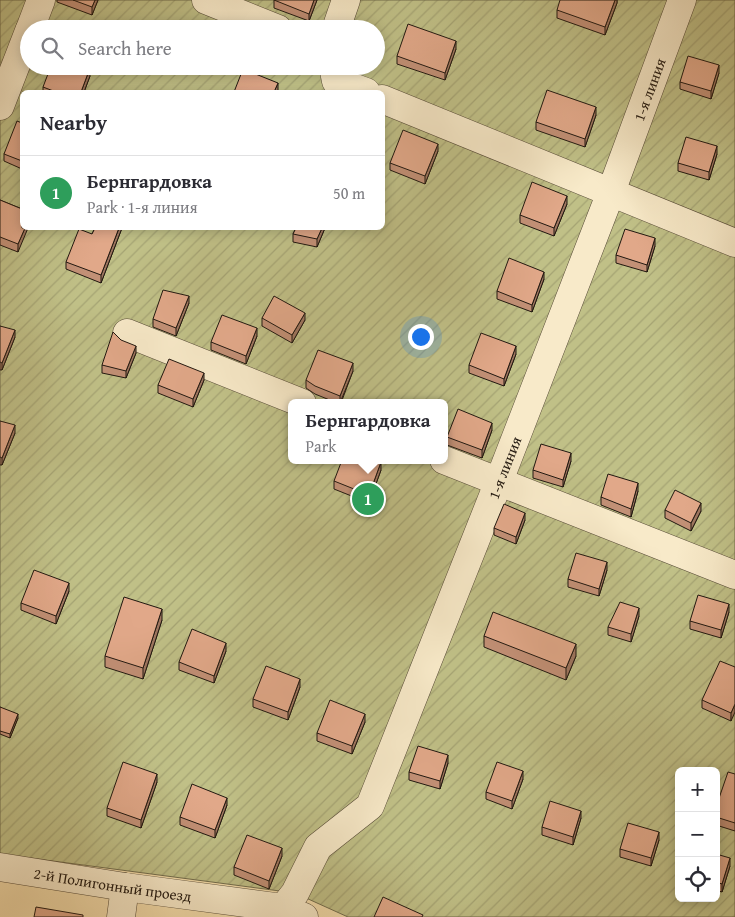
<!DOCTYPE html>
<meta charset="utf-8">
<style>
body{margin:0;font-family:"Gentium Book Plus",serif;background:#f2f2f3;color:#2b2b33}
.controls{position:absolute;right:15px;bottom:15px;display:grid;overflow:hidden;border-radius:8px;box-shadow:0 2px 12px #0003}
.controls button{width:45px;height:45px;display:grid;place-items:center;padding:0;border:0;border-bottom:1px solid #e1e1e2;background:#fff;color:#2b2b33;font:25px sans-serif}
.you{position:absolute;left:420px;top:336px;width:18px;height:18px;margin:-12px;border:4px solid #fff;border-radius:50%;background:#1a73e8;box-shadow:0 0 0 8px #1a73e833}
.badge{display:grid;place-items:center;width:32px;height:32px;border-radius:50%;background:#7c3aed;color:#fff;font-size:16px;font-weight:700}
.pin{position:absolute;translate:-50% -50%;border:2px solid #fff;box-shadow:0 1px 5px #0006}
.popup{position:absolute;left:288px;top:399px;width:160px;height:65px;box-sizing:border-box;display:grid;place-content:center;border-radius:8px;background:#fff;filter:drop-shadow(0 1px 4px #0005);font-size:16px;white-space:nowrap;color:#7c7c81}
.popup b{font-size:19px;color:#2b2b33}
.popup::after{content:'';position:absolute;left:50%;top:100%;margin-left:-10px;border:10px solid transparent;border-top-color:#fff}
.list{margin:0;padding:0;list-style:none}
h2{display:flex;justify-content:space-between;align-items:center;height:65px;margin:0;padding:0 20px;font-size:21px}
h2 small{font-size:16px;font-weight:400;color:#7c7c81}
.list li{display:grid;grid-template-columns:32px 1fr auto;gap:15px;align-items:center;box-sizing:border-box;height:75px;padding:0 20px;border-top:1px solid #e1e1e2}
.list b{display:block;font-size:19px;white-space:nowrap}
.list p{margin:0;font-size:16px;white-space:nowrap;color:#7c7c81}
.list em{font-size:16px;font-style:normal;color:#7c7c81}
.icon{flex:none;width:28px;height:28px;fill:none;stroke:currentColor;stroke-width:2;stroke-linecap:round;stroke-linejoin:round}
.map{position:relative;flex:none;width:735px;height:917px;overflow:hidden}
.search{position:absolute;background:#fff;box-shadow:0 2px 12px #0003;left:20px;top:20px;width:365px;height:55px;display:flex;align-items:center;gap:12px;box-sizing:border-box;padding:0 18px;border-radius:28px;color:#7c7c81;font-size:19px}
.panel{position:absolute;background:#fff;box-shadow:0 2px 12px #0003;left:20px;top:90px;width:365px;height:140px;border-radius:8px}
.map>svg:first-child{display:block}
</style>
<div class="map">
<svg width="735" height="917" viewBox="0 0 735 917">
<defs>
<pattern id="garden-furrows" width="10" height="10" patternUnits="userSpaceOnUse" patternTransform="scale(1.25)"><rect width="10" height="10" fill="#c0c087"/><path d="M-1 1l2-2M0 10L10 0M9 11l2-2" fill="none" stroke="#a5a474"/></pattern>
</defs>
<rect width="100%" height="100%" fill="#f5deac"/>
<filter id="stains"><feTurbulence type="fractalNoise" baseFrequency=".004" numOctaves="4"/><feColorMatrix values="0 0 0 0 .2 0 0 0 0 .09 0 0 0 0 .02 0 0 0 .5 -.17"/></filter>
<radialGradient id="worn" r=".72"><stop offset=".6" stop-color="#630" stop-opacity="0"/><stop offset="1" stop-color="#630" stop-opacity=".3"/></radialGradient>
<!-- garden -->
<path fill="url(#garden-furrows)" stroke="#706c4c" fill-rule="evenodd" d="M0,0H735V917H348L295,893L0,854ZM29,29H376V66H29ZM22,92H382V228H22ZM292,403H444V460H292ZM679,771H716V898H679Z"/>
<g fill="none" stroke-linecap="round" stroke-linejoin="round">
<!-- minor casing -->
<g stroke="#564a37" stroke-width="29">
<g id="minor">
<polyline points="206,0 278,29"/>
<polyline points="30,29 41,0"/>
<polyline points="336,29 346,0"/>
<polyline points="333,66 336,81 366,92"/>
<polyline points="382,99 735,243"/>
<polyline points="0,106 29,31"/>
<polyline points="127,333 302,403"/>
<polyline points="444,460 735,575"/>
<path id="s1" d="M0,867L125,887L283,908L304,917"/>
<path id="s2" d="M283,908L295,893L318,847L370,806L499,481L611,192L682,0"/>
<polyline points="121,917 125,887"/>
</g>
</g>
<!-- minor -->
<use href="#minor" stroke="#f8eac9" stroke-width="28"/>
</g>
<!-- wall -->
<g fill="#c29076" stroke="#211810">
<polygon points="57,0 98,0 92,15 57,2"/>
<polygon points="274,0 317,0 309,21 274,8"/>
<polygon points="617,0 617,3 605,35 557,18 557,10"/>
<polygon points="456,49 445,80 397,64 397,56"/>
<polygon points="719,73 711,99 680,89 680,82"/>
<polygon points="90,76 84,92 43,92 43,87"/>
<polygon points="596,115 585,147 536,130 536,122"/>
<polygon points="22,123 22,169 4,161 4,154"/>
<polygon points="438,151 425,184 390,170 390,163"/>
<polygon points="717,154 709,180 678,171 678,163"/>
<polygon points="0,200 22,209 18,252 0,245"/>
<polygon points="567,204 554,236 520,223 520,215"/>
<polygon points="95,228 122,228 101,283 66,269 66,262 92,234"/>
<polygon points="296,228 325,228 317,247 293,242 293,234"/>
<polygon points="655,246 647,272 616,263 616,255"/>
<polygon points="544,279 532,312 497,299 497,291"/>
<polygon points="189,303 176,336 153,327 153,319"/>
<polygon points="262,318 305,320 292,343 262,326"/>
<polygon points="0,326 15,337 2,370 0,370"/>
<polygon points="257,336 246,364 211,350 211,342"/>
<polygon points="136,353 126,378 102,373 102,365"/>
<polygon points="516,354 504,386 469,373 469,365"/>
<polygon points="353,371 341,403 337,403 315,394 306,388 306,380"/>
<polygon points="204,380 193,407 158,393 158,385"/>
<polygon points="0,421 15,433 2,465 0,465"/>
<polygon points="492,430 482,458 447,445 447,437"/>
<polygon points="571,461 563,487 533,478 533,470"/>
<polygon points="381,470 369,503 334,489 334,481"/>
<polygon points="638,491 631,517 601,505 601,497"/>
<polygon points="665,510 701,511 691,531 665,518"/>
<polygon points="525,520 516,544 494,535 494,528"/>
<polygon points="607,570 599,596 568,587 568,579"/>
<polygon points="69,591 56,624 21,610 21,603"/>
<polygon points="729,612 721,638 690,629 690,621"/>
<polygon points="639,616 631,642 608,635 608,627"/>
<polygon points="162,620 143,679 105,667 105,656"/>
<polygon points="484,636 576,656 566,680 484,647"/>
<polygon points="226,651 214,683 179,670 179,662"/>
<polygon points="735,667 731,721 702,708 702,700"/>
<polygon points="300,687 288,720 253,707 253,699"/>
<polygon points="0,707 18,718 10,738 0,734"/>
<polygon points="365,722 352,754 317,741 317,733"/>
<polygon points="448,763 440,789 409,780 409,772"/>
<polygon points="735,774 735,831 716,825 716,807"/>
<polygon points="523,779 512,809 486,799 486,792"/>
<polygon points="157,782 141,828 107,816 107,808"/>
<polygon points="227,805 215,838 180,825 180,817"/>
<polygon points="581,818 573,845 542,835 542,827"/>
<polygon points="659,840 651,866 620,857 620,849"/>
<polygon points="716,854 730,866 722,892 716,890"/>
<polygon points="282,856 269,889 234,875 234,867"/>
</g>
<!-- shaded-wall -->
<g fill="#9e7660" stroke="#211810">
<polygon points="95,0 98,0 92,15 92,7"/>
<polygon points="314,0 317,0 309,21 309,14"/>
<polygon points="615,0 617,0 617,3 605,35 605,27"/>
<polygon points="456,41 456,49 445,80 445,73"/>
<polygon points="719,65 719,73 711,99 711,91"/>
<polygon points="90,68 90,76 84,92 81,92"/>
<polygon points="278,83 278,90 277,92 274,92"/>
<polygon points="596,107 596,115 585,147 585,139"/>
<polygon points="438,144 438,151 425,184 425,176"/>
<polygon points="717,146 717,154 709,180 709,172"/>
<polygon points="567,196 567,204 554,236 554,228"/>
<polygon points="25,228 28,228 18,252 18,244"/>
<polygon points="119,228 122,228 101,283 101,275"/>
<polygon points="322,228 325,228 317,247 317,239"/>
<polygon points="655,238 655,246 647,272 647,265"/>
<polygon points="544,272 544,279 532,312 532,305"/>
<polygon points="189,296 189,303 176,336 176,328"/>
<polygon points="305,313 305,320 292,343 292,335"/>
<polygon points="257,328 257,336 246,364 246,356"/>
<polygon points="15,330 15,337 2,370 2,363"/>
<polygon points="136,346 136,353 126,378 126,371"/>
<polygon points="516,346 516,354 504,386 504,379"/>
<polygon points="353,363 353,371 340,403 340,396"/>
<polygon points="204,373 204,380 193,407 193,399"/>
<polygon points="492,423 492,430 482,458 482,450"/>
<polygon points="15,425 15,433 2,465 2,458"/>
<polygon points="571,453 571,461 563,487 563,480"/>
<polygon points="381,462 381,470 369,503 369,495"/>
<polygon points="638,483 638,491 631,517 631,509"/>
<polygon points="701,503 701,511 691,531 691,523"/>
<polygon points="525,513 525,520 516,544 516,537"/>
<polygon points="607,562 607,570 599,596 599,589"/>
<polygon points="69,583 69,591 56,624 56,616"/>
<polygon points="729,604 729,612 721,638 721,630"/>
<polygon points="639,608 639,616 631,642 631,634"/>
<polygon points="162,609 162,620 143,679 143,668"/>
<polygon points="226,643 226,651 214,683 214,676"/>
<polygon points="576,644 576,656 566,680 566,668"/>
<polygon points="300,679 300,687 288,720 288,712"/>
<polygon points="735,704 735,712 731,721 731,713"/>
<polygon points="18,714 18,718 10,738 10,734"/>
<polygon points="365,714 365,722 352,754 352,746"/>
<polygon points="448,755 448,763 440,789 440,781"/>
<polygon points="523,771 523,779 512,809 512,801"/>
<polygon points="157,774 157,782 141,828 141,820"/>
<polygon points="227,798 227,805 215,838 215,830"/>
<polygon points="581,811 581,818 573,845 573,837"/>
<polygon points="659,832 659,840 651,866 651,858"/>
<polygon points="282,848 282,856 269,889 269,881"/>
<polygon points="730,858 730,866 722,892 722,884"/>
</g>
<!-- building -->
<g fill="#e1a889" stroke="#211810">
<polygon points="73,0 95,0 92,7"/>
<polygon points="274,0 314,0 309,14"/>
<polygon points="560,0 615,0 605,27 557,10"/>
<polygon points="408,24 456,41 445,73 397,56"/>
<polygon points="688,56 719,65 711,91 680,82"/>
<polygon points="51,66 85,66 90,68 81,92 56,92 43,87"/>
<polygon points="243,69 278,83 274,92 234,92"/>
<polygon points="547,90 596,107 585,139 536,122"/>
<polygon points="17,121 22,123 22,161 4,154"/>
<polygon points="403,130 438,144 425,176 390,163"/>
<polygon points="686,137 717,146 709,172 678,163"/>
<polygon points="532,182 567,196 554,228 520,215"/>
<polygon points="0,200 22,209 22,228 25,228 18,244 0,237"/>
<polygon points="95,228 119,228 101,275 66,262 79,229 92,234"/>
<polygon points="296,228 322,228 317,239 293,234"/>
<polygon points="625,229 655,238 647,265 616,255"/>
<polygon points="509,258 544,272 532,305 497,291"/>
<polygon points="163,290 189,296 176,328 153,319"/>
<polygon points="274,296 305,313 292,335 262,318"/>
<polygon points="222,315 257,328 246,356 211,342"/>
<polygon points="0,326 15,330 2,363 0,362"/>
<polygon points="113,332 121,340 136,346 126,371 102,365"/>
<polygon points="481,333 516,346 504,379 469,365"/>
<polygon points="318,350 353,363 340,396 315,386 306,380"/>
<polygon points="169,359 204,373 193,399 158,385"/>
<polygon points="458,409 492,423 482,450 447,437"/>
<polygon points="0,421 15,425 2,458 0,457"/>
<polygon points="541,444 571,453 563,480 533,470"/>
<polygon points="342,460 377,460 381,462 369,495 334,481"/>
<polygon points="608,474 638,483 631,509 601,497"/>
<polygon points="675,490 701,503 691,523 665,510"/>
<polygon points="504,504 525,513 516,537 494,528"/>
<polygon points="576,553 607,562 599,589 568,579"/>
<polygon points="34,570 69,583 56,616 21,603"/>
<polygon points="698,595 729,604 721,630 690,621"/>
<polygon points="124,597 162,609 143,668 105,656"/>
<polygon points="620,602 639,608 631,634 608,627"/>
<polygon points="493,612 576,644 566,668 484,636"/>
<polygon points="192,629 226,643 214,676 179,662"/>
<polygon points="720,661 735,667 735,704 731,713 702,700"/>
<polygon points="266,666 300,679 288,712 253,699"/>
<polygon points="330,700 365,714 352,746 317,733"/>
<polygon points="0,707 18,714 10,734 0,731"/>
<polygon points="418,746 448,755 440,781 409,772"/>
<polygon points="123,762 157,774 141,820 107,808"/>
<polygon points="497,762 523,771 512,801 486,792"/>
<polygon points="728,772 735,774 735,823 716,817 716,807"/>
<polygon points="192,784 227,798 215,830 180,817"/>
<polygon points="550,801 581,811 573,837 542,827"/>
<polygon points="628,823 659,832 651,858 620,849"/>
<polygon points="247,835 282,848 269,881 234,867"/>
<polygon points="716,854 730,858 722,884 716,882"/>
<polygon points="383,897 423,915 422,917 374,917"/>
<polygon points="36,907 83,915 83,917 34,917"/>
</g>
<g text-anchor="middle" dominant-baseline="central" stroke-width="4" stroke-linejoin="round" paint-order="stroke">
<!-- street labels -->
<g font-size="15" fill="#211810" stroke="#f8eac9">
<text stroke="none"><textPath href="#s2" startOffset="906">1-я линия</textPath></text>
<text stroke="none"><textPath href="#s2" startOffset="501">1-я линия</textPath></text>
<text stroke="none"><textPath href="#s1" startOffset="114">2-й Полигонный проезд</textPath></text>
</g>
</g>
<rect width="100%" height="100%" filter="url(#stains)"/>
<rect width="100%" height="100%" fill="url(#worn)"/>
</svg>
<div class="controls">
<button>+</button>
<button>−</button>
<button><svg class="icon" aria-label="locate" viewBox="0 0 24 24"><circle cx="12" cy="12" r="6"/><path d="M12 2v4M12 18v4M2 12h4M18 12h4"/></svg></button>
</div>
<div class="you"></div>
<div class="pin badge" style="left:368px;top:499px;background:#2e9e5b">1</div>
<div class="popup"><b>Бернгардовка</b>Park</div>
<div class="search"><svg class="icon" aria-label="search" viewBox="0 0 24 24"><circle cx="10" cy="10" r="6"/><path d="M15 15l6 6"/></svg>Search here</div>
<section class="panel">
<h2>Nearby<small></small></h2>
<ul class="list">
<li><span class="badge" style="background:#2e9e5b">1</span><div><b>Бернгардовка</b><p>Park · 1-я линия</p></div><em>50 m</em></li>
</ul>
</section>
</div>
